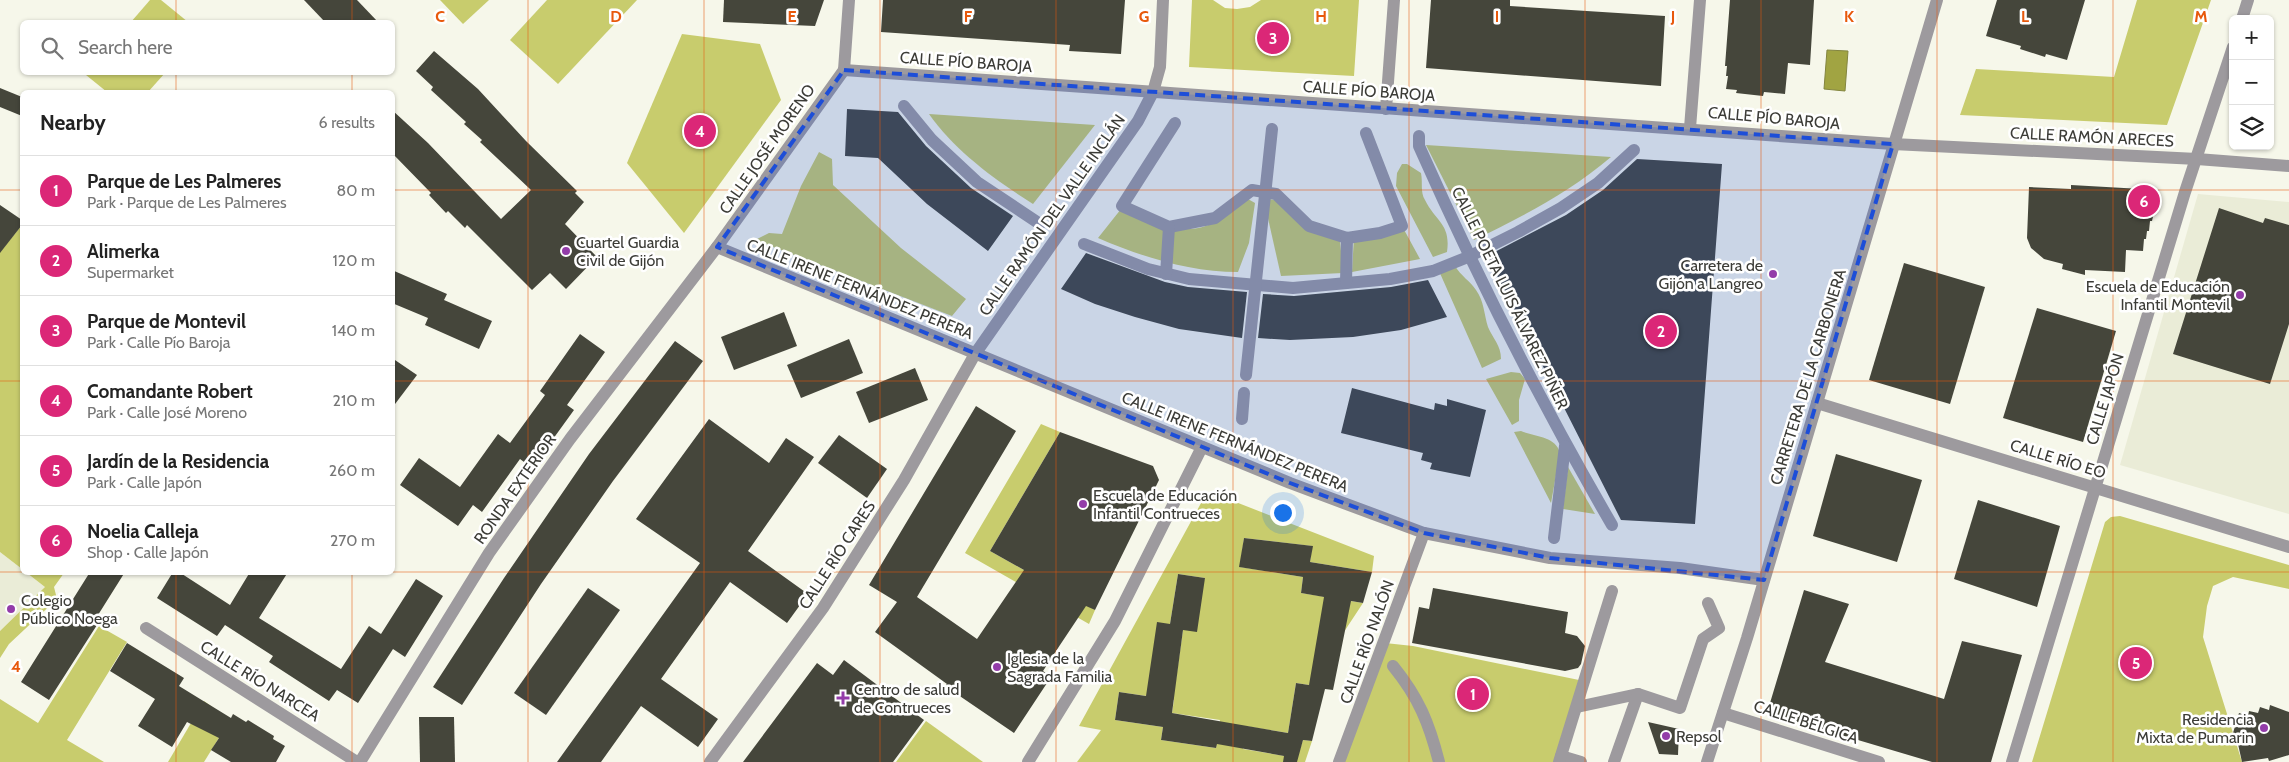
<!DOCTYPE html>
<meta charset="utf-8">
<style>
body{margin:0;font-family:Cabin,sans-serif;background:#f2f2f2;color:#222}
.controls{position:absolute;right:15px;top:15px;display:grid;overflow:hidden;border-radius:8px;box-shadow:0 1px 4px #0004}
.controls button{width:45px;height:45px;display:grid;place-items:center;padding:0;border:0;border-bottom:1px solid #e0e0e0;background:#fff;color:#222;font:25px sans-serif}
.you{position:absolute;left:1282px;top:512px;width:18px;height:18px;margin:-12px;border:4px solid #fff;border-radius:50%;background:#1a73e8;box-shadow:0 0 0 8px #1a73e833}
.badge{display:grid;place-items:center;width:32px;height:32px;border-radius:50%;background:#db2777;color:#fff;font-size:16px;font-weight:700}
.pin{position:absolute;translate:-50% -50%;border:2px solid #fff;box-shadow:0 1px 5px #0006}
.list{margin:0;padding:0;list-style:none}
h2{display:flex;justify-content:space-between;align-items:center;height:65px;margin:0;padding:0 20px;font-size:21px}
h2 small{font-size:16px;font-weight:400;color:#767676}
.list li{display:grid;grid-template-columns:32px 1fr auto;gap:15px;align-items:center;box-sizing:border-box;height:70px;padding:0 20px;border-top:1px solid #e0e0e0}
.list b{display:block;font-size:19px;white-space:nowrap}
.list p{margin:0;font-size:16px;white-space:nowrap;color:#767676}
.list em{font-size:16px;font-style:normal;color:#767676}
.icon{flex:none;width:28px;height:28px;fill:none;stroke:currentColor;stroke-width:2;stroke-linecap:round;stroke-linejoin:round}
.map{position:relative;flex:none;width:2289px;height:762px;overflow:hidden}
.search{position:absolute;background:#fff;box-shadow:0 1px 4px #0004;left:20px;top:20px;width:375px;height:55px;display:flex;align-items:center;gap:12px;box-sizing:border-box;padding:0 18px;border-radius:8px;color:#767676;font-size:19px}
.panel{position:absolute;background:#fff;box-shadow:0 1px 4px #0004;left:20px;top:90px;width:375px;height:485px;border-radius:8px}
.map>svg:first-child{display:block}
</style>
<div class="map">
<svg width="2289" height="762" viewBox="0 0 2289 762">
<rect width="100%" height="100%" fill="#f6f7ea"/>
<!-- built -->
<g fill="#eaecd7">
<polygon points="2198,194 2289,202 2289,514 2120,465"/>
<polygon points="0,552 22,569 22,572 27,573 45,587 0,631"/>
</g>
<!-- green -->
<g fill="#c8cc6d" fill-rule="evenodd">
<polygon points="150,0 161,0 188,22 131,22"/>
<polygon points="440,0 489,0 463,24"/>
<polygon points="547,0 637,0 558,84 510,40"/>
<polygon points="1192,0 1213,0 1225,8 1237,9 1250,7 1261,0 1359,0 1354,76 1189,67"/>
<polygon points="2137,0 2211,0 2167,125 1960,115 1976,69 2114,77"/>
<polygon points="682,34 760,44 781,100 684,233 627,163"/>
<polygon points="89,72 165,72 165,73 148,92 107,92 86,75"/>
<path d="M929,114L1095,125L1033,204C995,180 955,151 929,114Z"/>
<path d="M1426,145L1611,157C1570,192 1522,217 1474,240Z"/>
<polygon points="819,152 832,159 833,185 901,248 966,299 952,316 755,240 769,233 782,234 801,186"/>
<path d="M1402,164H1407L1421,173C1423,183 1420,192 1425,200C1436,222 1451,224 1447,252L1433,257L1396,186L1397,173Z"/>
<path d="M1248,199L1255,203L1249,243L1238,272C1190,272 1142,257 1098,238L1121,209C1180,230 1196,244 1248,199Z"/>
<polygon points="1269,199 1276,200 1340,240 1343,273 1281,276 1265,205"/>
<polygon points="22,225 22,569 0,552 0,252"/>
<polygon points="1402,226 1420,259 1352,272 1354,237"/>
<path d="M1455,266C1461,276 1470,281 1476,290C1484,301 1484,314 1488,327C1493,339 1501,345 1501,359L1482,368L1439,271Z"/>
<polygon points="1511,372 1520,373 1525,379 1519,400 1519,421 1512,425 1486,379"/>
<polygon points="1041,424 1060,432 990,551 1095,610 1089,624 965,553"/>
<path d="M1521,431C1535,437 1556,436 1560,453L1551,503L1514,432Z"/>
<polygon points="1568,467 1595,514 1563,509"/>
<path d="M1210,492L1374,556L1372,572L1310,562L1312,546L1244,538L1240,567L1303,577L1301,593L1363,603L1309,685L1296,683L1288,733L1245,726L1243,749L1297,758L1303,740L1312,741L1305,762H1077L1101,730L1079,726L1206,494ZM1178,574L1205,578L1183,630L1176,679L1170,624ZM1119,692L1174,700L1172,713L1220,720L1216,748L1161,740L1163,727L1115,720Z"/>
<polygon points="2120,516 2289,565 2289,589 2233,577 2213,586 2207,606 2203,637 2242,762 2032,762 2105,522 2111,517"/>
<polygon points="27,573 64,573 54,587 57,599 9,644 0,658 0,631 45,587"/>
<polygon points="99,626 127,642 67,740 104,762 0,762 0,699 38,723"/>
<polygon points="1385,643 1413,646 1584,681 1559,762 1339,762"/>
<polygon points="204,701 230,720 204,762 168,762"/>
<polygon points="926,721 983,762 896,762"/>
</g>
<!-- water -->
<polygon fill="#a1a442" stroke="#83853f" points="1827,50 1848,51 1845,91 1824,89"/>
<!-- building -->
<g fill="#45463b">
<polygon points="304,0 357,0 378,22 325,22"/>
<polygon points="724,0 824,0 815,26 723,22"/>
<polygon points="883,0 1125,0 1121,54 1069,51 1070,45 881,32"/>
<polygon points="1431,0 1510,0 1510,6 1665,16 1661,86 1426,68"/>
<polygon points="1730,0 1814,0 1810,65 1788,63 1785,94 1764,92 1763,96 1736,93 1737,90 1726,89 1728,76 1726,76 1727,66 1725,66"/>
<polygon points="1997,0 2085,0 2067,60 2046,54 2045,57 2020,49 2021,46 1986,36"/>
<polygon points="434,51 478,89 526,141 577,191 575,193 584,202 565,224 597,257 566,289 550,273 532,290 467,225 465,228 448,211 446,213 429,195 431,193 392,153 392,110 428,143 501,219 531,190 480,142 482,140 464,124 466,122 431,90 433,87 416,71"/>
<polygon points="0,88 22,97 22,116 0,107"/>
<polygon points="847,109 898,112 926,146 971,188 1013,216 988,251 927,204 878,158 845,156"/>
<polygon points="1637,159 1722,164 1695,524 1621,520 1487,256 1566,215 1603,190"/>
<polygon points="2071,185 2159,190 2152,221 2150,221 2149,231 2147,231 2146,239 2144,239 2143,251 2126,250 2125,272 2085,270 2085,275 2062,269 2063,264 2044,259 2031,248 2027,238 2029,187 2071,189"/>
<polygon points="0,205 22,220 22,225 0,253"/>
<polygon points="2219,208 2263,223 2265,218 2289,225 2289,324 2270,384 2173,354"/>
<polygon points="1086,253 1165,282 1188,287 1247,292 1242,338 1179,329 1135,317 1095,304 1061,289"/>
<polygon points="1904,263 1985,287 1950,404 1869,380"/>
<polygon points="392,270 447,294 444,300 492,321 479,349 425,325 428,318 392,303"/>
<polygon points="1428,280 1447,317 1401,330 1353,337 1290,340 1258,338 1263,294 1294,296 1391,287"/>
<polygon points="2037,308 2116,331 2083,442 2003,418"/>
<polygon points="784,312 797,346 734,370 721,337"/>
<polygon points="580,334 605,352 567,405 574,410 532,468 520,459 482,512 473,505 458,526 400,485 419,458 460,487 498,434 510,443 545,395 540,391"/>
<polygon points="849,339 863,373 801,398 787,365"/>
<polygon points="675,341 703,361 613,481 541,584 462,705 433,687 504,578 589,454"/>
<polygon points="392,358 417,375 392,408"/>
<polygon points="915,368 928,400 869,423 856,392"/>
<polygon points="1352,388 1434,410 1435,403 1447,406 1447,399 1486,410 1470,477 1430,469 1432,463 1421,460 1423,453 1341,433"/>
<polygon points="976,406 1016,431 917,597 977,639 1024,570 990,551 1060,432 1153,466 1159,480 1095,610 1086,606 1060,645 1043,671 1051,677 1014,733 945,686 947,684 875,632 897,602 869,585"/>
<polygon points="709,419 769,463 786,438 814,457 748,551 808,594 787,623 730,582 661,679 718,719 698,747 641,706 601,762 557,762 700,563 636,519"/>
<polygon points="839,435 887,469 867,498 818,463"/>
<polygon points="1836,454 1922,480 1897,562 1813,536"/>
<polygon points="1978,500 2060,526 2037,607 1954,579"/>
<polygon points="1244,538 1313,546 1310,562 1372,572 1363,603 1351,601 1333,690 1325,689 1312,741 1303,740 1297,762 1283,762 1284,756 1217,744 1216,748 1161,740 1163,727 1115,720 1119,692 1146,696 1157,622 1170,624 1178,574 1205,578 1197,632 1183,630 1172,713 1288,733 1296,683 1309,685 1324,597 1301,593 1303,577 1239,567"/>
<polygon points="90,572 125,572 93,623 97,625 49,700 21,682"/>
<polygon points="173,572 179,572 230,605 250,572 288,572 259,618 341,669 369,626 381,634 416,579 443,596 405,657 393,649 358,703 337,690 329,701 269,662 273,656 225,625 217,636 157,598"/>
<polygon points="588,588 620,610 546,715 514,693"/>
<polygon points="1433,588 1568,612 1565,633 1577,636 1585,646 1581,664 1578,668 1565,671 1412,643 1419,607 1429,609"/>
<polygon points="1804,590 1849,604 1825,662 1944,699 1962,641 2022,655 1991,762 1932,762 1767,713"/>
<polygon points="127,643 184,678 179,686 231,718 233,714 246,722 248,720 274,736 273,739 285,746 276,762 231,762 211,750 219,738 187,722 172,747 138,726 155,699 110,671"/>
<polygon points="844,660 924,720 893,762 743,762 817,663 833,675"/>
<polygon points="2270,705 2289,712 2289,755 2269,761 2268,758 2242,762 2238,744 2230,743 2239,713 2248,716 2249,711 2258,713 2260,707 2269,710"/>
<polygon points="419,717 454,717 455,762 420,762"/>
<polygon points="1648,722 1679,729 1678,755 1659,754"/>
</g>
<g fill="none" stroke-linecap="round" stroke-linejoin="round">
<!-- minor -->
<g stroke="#9d9a9e" stroke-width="12">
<polyline points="2242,19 2248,0"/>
<polyline points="844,70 1893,144 2197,159 2289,166"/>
<polyline points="844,70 849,0"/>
<polyline points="904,106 932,140 977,182 1040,224"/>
<polyline points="1386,109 1394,0"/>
<polyline points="1175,123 1122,206 1169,227 1215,218 1252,190 1276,194 1309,226 1347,238 1380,233 1402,226 1366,133"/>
<polyline points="1690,128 1700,0"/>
<path d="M1419,136V146C1477,277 1540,401 1612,525"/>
<polyline points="1084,244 1148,269 1189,279 1293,288 1390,279 1433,271 1468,257 1518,232 1561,208 1598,183 1634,150"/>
<polyline points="717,247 1290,483 1424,533 1550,558 1680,568 1764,580"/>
<polyline points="1166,274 1169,227"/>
<polyline points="1346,283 1347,238"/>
<polyline points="1246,375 1272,129"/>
<polyline points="1817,403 2289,547"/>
<polyline points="1242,419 1244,393"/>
<polyline points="1554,538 1565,446"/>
<polyline points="146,628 357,762"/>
<path d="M1393,666C1419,698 1429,723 1439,762"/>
<polyline points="1577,707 1638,694"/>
<polyline points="1723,713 1879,762"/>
<polyline points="1561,756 1581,762"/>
<polyline points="360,762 489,553 570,439 717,247 844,70"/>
<polyline points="710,762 823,608 904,480 975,354 1138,121 1153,92 1160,67 1163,0"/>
<polyline points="1028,762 1115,621 1202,447"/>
<polyline points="1339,762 1424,533"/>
<polyline points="1559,762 1612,591"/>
<polyline points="1614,762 1638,694 1680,708 1703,639 1719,628 1708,603"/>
<polyline points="1707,762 1747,638 1937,0"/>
<polyline points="2012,762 2185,192 2233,47"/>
</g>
</g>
<!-- marked area -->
<path fill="#1d4ed8" fill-opacity="0.2" stroke="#1d4ed8" stroke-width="4" stroke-dasharray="10 6" stroke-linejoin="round" d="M844,70L1893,144L1764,580L1550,558L1424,533L1290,483L717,247Z"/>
<!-- grid -->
<path fill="none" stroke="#e8590c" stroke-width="1" stroke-opacity="0.55" d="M176,0V22M352,0V22M528,0V762M704,0V762M880,0V762M1056,0V762M1233,0V762M1409,0V762M1585,0V762M1761,0V762M1937,0V762M2113,0V762M176,72V92M352,72V92M0,190H22M392,190H2289M0,381H22M392,381H2289M0,572H22M176,572V762M352,572V762M392,572H2289"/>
<!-- markers -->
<g fill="#933ca9" stroke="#fff" stroke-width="2">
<circle cx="566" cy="251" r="5"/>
<circle cx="1773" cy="274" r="5"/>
<circle cx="2240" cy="295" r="5"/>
<circle cx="1083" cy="504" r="5"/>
<circle cx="11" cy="609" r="5"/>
<circle cx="997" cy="667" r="5"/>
<path d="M840.5 690.5h5v5h5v5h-5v5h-5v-5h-5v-5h5z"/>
<circle cx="2264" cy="728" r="5"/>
<circle cx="1666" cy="736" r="5"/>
</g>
<g text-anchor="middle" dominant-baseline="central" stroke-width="5" stroke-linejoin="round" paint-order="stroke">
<!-- street labels -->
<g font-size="16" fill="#3c3c37" stroke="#fff">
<text transform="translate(966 62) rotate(4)">CALLE PÍO BAROJA</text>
<text transform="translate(1369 91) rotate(4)">CALLE PÍO BAROJA</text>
<text transform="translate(1774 118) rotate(5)">CALLE PÍO BAROJA</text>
<text transform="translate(2092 137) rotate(3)">CALLE RAMÓN ARECES</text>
<text transform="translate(767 149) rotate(-55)">CALLE JOSÉ MORENO</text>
<text transform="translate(1052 215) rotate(-55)">CALLE RAMÓN DEL VALLE INCLÁN</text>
<text transform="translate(860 289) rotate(22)">CALLE IRENE FERNÁNDEZ PERERA</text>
<text transform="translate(1510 298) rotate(64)">CALLE POETA LUIS ÁLVAREZ PIÑER</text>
<text transform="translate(1808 377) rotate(-73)">CARRETERA DE LA CARBONERA</text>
<text transform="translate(2105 399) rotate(-73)">CALLE JAPÓN</text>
<text transform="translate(1235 442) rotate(22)">CALLE IRENE FERNÁNDEZ PERERA</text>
<text transform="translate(2058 459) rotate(17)">CALLE RÍO EO</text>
<text transform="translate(515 489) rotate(-55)">RONDA EXTERIOR</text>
<text transform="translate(837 555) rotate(-57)">CALLE RÍO CARES</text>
<text transform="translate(1367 642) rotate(-70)">CALLE RÍO NALÓN</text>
<text transform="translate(260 681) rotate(32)">CALLE RÍO NARCEA</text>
<text transform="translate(1806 722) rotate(18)">CALLE BÉLGICA</text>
</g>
<!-- poi labels -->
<g font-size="16" fill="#3c3c37" stroke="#fff" text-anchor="start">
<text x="576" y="242">Cuartel Guardia<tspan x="576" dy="18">Civil de Gijón</tspan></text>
<text x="1763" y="265" text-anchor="end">Carretera de<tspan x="1763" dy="18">Gijón a Langreo</tspan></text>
<text x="2230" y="286" text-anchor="end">Escuela de Educación<tspan x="2230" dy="18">Infantil Montevil</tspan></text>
<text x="1093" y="495">Escuela de Educación<tspan x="1093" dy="18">Infantil Contrueces</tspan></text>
<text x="21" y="600">Colegio<tspan x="21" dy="18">Público Noega</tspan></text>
<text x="1007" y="658">Iglesia de la<tspan x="1007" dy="18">Sagrada Familia</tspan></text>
<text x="854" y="689">Centro de salud<tspan x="854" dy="18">de Contrueces</tspan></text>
<text x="2254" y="719" text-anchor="end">Residencia<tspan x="2254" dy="18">Mixta de Pumarin</tspan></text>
<text x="1676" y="736">Repsol</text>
</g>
</g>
<g font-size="16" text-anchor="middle" font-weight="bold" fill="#e8590c" stroke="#fff" stroke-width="5" stroke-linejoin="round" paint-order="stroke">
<text x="440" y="22">C</text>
<text x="616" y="22">D</text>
<text x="792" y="22">E</text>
<text x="968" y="22">F</text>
<text x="1144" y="22">G</text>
<text x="1321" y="22">H</text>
<text x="1497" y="22">I</text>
<text x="1673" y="22">J</text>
<text x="1849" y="22">K</text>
<text x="2025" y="22">L</text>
<text x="2201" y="22">M</text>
<text x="16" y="672">4</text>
</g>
</svg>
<div class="controls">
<button>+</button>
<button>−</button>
<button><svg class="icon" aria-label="layers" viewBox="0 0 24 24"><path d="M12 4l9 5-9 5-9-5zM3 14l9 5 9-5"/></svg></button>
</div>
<div class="you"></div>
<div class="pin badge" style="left:1473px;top:694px">1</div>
<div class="pin badge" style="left:1661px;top:331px">2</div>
<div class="pin badge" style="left:1273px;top:38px">3</div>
<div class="pin badge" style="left:700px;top:131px">4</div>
<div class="pin badge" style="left:2136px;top:663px">5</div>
<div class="pin badge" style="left:2144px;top:201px">6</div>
<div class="search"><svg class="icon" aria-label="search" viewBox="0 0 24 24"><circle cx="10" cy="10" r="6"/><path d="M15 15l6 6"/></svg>Search here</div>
<section class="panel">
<h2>Nearby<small>6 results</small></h2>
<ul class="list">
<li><span class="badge">1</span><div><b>Parque de Les Palmeres</b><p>Park · Parque de Les Palmeres</p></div><em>80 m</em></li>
<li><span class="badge">2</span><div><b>Alimerka</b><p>Supermarket</p></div><em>120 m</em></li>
<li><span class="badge">3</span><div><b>Parque de Montevil</b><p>Park · Calle Pío Baroja</p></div><em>140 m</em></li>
<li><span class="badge">4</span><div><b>Comandante Robert</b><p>Park · Calle José Moreno</p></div><em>210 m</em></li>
<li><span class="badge">5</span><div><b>Jardín de la Residencia</b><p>Park · Calle Japón</p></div><em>260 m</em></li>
<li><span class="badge">6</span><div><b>Noelia Calleja</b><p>Shop · Calle Japón</p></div><em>270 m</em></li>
</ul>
</section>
</div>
